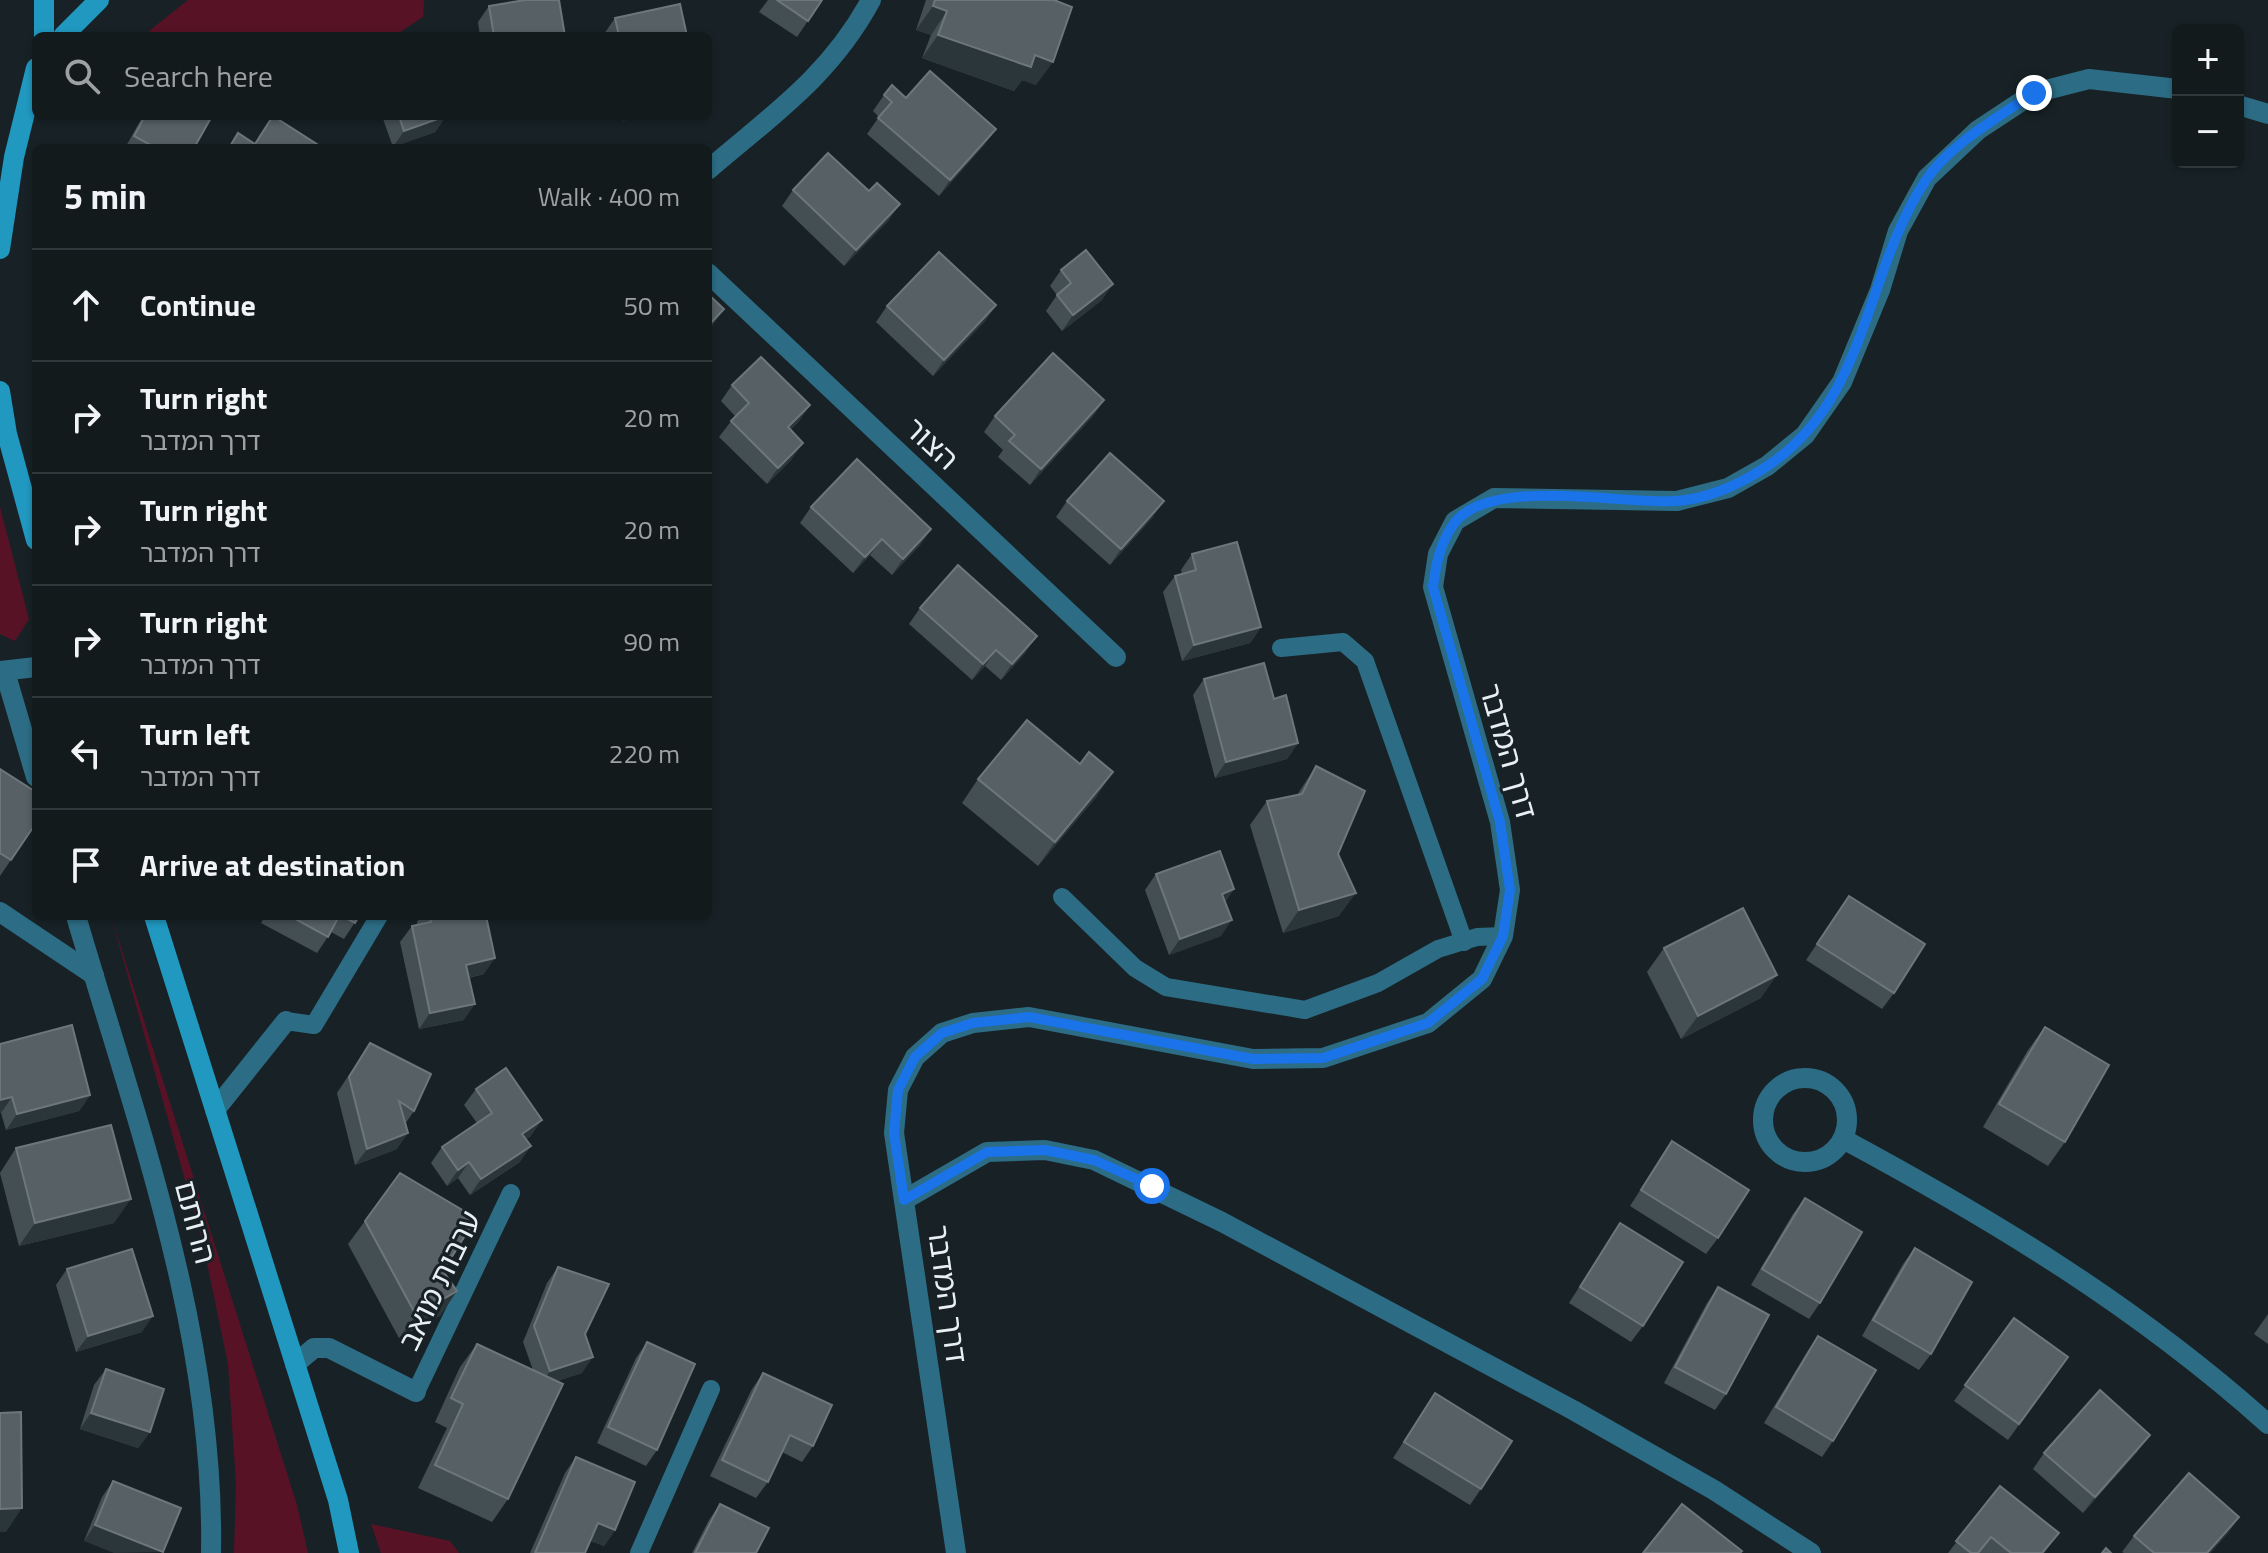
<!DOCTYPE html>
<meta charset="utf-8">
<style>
body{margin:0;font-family:"Titillium Web","Noto Sans Hebrew",sans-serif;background:#1b2325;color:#f1f3f6}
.controls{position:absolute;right:24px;top:24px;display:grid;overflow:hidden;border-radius:12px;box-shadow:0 2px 6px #0004}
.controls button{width:72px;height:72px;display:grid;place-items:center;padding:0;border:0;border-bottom:2px solid #31383b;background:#121a1c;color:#f1f3f6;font:40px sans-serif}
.stop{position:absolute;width:24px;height:24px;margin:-18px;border:6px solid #1a73e8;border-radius:50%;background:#fff}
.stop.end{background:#1a73e8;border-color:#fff;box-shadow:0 2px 8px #0008}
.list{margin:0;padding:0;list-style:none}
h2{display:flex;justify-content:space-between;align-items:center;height:104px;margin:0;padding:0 32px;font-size:34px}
h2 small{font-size:26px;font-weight:400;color:#9ca1a3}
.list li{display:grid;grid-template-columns:52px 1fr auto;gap:24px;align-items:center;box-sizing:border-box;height:112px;padding:0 32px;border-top:2px solid #31383b}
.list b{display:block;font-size:30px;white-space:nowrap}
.list p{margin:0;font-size:26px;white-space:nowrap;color:#9ca1a3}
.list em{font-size:26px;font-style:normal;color:#9ca1a3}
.icon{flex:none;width:44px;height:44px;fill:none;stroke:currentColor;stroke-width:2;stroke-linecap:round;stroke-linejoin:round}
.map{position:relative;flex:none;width:2268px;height:1553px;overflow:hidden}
.search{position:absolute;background:#121a1c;box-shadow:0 2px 6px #0004;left:32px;top:32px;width:680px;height:88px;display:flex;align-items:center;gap:20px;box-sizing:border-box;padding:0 28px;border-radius:12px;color:#9ca1a3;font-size:30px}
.panel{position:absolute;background:#121a1c;box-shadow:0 2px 6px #0004;left:32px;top:144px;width:680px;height:776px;border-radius:12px}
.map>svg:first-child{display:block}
</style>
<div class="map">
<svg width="2268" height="1553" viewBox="0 0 2268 1553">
<rect width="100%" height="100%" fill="#182226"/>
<!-- park -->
<g fill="#581225">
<polygon points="188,0 424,0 423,17 394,36 158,36 149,31"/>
<polygon points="0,507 29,619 15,641 0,634"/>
<polygon points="111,916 297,1505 308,1553 234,1553 236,1484 228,1364 203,1244"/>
<polygon points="371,1524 450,1541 459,1553 381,1553"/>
</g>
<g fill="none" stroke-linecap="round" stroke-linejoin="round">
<!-- lane -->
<g stroke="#2c6d85" stroke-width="18">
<polyline points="1281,648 1343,642 1365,661 1464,942"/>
<polyline points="1062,897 1135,968 1166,987 1305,1010 1378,983 1438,949 1477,937 1503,936"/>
<polyline points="286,1021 314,1025 379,916"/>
<polyline points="416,1392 511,1193"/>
<polyline points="639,1553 711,1389"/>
</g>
<!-- street -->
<g stroke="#2c6d85" stroke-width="20">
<polyline points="2238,105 2268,114"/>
<path d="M708,170C772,115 830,76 871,0"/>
<polyline points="708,273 1116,657"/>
<polyline points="0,671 36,667"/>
<polyline points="5,672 36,777"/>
<polyline points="0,912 94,975"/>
<path d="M76,916C137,1124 215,1333 211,1553"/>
<circle cx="1805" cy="1120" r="42"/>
<polyline points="215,1110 286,1021"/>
<path d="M1843,1139C1997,1222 2137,1307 2268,1424"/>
<polyline points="904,1200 987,1152 1045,1150 1094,1160 1222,1222 1573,1410 1714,1490 1811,1553"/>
<polyline points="295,1364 314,1348 329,1348 416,1392"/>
<polyline points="956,1553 894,1133 898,1090 915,1057 942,1033 973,1023 1029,1017 1253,1059 1323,1058 1428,1023 1482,979 1503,936 1510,890 1500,822 1433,587 1438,554 1455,521 1494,498 1677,501 1728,488 1767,466 1805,435 1842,382 1880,290 1898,231 1927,178 1978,130 2034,93 2089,79 2178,89"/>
</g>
<!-- secondary -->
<g stroke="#2098bf" stroke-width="20">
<polyline points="44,0 44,36"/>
<polyline points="63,36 99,0"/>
<polyline points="0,249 14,157 36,68"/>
<polyline points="0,391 7,434 36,540"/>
<polyline points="154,916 338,1500 349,1553"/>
</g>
</g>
<!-- wall -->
<g fill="#444f54">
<polygon points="768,0 822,0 797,37 759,12"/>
<polygon points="926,0 1058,0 1036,85 1022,80 1014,91 922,58 931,35 916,30"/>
<polygon points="489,6 565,36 480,36 478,22"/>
<polygon points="615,18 687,36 605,36 604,34"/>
<polygon points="884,95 906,98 996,129 984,145 939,196 867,134 879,117 873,111"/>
<polygon points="143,116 212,116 194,148 125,148"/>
<polygon points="382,116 446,116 435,132 393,147"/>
<polygon points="793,190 889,220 844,266 782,206"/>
<polygon points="1061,270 1102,300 1062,331 1046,311 1057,295 1050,286"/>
<polygon points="996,305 985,321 933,376 876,322 887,306"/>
<polygon points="732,385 810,405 799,421 790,430 792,459 767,484 719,437 735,416 721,401"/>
<polygon points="1104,400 1093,416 1030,485 998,457 1003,450 984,432 995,416"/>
<polygon points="1067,501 1153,517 1110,565 1056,517"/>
<polygon points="811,507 931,529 920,545 892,575 870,555 853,573 800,523"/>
<polygon points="1192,554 1261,627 1250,643 1182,661 1163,592 1175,576 1182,574 1181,570"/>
<polygon points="920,608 1026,652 1001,680 985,666 972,680 909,624"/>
<polygon points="1204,679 1274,699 1298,743 1287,759 1215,778 1193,695"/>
<polygon points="1080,764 1097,796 1038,866 962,803 978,779"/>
<polygon points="1316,766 1338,854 1339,916 1283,933 1250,825 1267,801 1297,795"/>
<polygon points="0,769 36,823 0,876"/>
<polygon points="1156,874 1234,889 1225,902 1221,936 1169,955 1145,890"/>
<polygon points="1849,896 1894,993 1882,1009 1806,960"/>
<polygon points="265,916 359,916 344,939 331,932 317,953 261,923"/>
<polygon points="421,916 486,916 484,974 469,978 464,1020 419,1029 400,942 412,926 417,925 417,922"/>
<polygon points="1664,948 1761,998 1681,1039 1647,972"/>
<polygon points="2045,1027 2065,1142 2048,1166 1983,1127 2028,1050"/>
<polygon points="370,1043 414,1111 405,1124 397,1149 355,1165 337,1093"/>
<polygon points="0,1044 90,1095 79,1111 6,1130 1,1113 0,1113"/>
<polygon points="476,1089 531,1136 526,1139 520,1162 470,1195 458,1178 447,1186 431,1163 442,1147 477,1123 464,1105"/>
<polygon points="1672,1141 1718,1238 1706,1254 1630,1206"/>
<polygon points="16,1148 114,1223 19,1246 0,1173"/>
<polygon points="1805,1198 1820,1303 1809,1319 1751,1285 1793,1214"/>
<polygon points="365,1221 443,1271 441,1315 399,1338 348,1244"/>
<polygon points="1620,1223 1643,1326 1631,1342 1569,1303"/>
<polygon points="1915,1248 1931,1354 1919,1370 1862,1336 1903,1264"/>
<polygon points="558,1267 585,1334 582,1373 557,1381 508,1499 492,1522 418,1488 447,1428 435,1422 460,1367 477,1344 533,1370 523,1342 547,1283"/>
<polygon points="67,1269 142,1332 76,1352 56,1285"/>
<polygon points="1718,1287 1726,1394 1715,1410 1664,1383 1707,1303"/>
<polygon points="2268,1314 2268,1344 2254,1334"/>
<polygon points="2014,1318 2068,1357 2008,1440 1954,1401"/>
<polygon points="1818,1336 1833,1441 1822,1457 1764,1423 1807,1352"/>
<polygon points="647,1342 657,1450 646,1466 597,1443 636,1358"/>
<polygon points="106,1369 150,1432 138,1448 80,1429 94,1385"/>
<polygon points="763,1373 813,1446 802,1462 782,1452 768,1482 756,1498 710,1476 752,1389"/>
<polygon points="1435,1393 1481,1489 1470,1505 1393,1458"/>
<polygon points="2138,1451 2083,1513 2033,1469 2044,1453"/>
<polygon points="576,1457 615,1530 604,1546 591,1541 585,1553 530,1553 565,1473"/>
<polygon points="113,1481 181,1508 84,1541 102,1497"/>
<polygon points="2000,1486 2059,1533 2044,1553 1948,1553"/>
<polygon points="720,1504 756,1553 692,1553 709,1520"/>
<polygon points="2239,1517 2228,1533 2210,1553 2124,1553 2122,1552 2134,1536"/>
</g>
<!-- shaded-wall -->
<g fill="#2b363a">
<polygon points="933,6 947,11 931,35 916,30"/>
<polygon points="938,35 1035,55 1053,62 1036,85 1022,80 1014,91 922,58"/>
<polygon points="446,116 435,132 393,147 404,131"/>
<polygon points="626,116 647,116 622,121"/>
<polygon points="996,129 984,145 939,196 950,180"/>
<polygon points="900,204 889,220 844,266 856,250"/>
<polygon points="1113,284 1102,300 1062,331 1073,315"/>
<polygon points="996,305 985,321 933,376 944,360"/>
<polygon points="724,309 708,332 708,326"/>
<polygon points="1104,400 1093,416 1030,485 1041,469"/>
<polygon points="810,405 799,421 777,443 788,427"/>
<polygon points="803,443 792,459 767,484 778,468"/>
<polygon points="1164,501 1153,517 1110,565 1121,549"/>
<polygon points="931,529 920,545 892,575 903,559"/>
<polygon points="882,539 870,555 853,573 865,557"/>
<polygon points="1261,627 1250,643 1182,661 1194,645"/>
<polygon points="1037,636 1026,652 1001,680 1012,664"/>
<polygon points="996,650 985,666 972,680 983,664"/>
<polygon points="1298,743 1287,759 1215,778 1226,762"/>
<polygon points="1113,772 1097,796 1038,866 1055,842"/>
<polygon points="1234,889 1223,905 1222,894"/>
<polygon points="1356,893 1339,916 1283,933 1299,910"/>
<polygon points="1232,920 1221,936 1169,955 1180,939"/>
<polygon points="495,958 484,974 455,981 466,965"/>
<polygon points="1777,975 1761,998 1681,1039 1698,1016"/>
<polygon points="475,1004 464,1020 419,1029 430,1013"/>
<polygon points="90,1095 79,1111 6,1130 17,1114"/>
<polygon points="12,1097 1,1113 0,1113 0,1100"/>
<polygon points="542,1120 531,1136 511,1150 522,1134"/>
<polygon points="408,1133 397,1149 355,1165 367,1149"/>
<polygon points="531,1146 520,1162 470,1195 481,1179"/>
<polygon points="469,1162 458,1178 447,1186 458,1170"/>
<polygon points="131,1199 114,1223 19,1246 35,1223"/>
<polygon points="457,1291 441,1315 399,1338 416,1315"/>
<polygon points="153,1316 142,1332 76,1352 88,1336"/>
<polygon points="593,1357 582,1373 539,1387 550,1371"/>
<polygon points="91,1413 150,1432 138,1448 80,1429"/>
<polygon points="2150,1435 2138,1451 2083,1513 2095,1497"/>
<polygon points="22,1508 6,1532 0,1532 0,1509"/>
<polygon points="2239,1517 2228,1533 2210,1553 2207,1553"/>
<polygon points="598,1523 615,1530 604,1546 587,1539"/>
<polygon points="95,1525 163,1552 114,1553 84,1541"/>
</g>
<!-- building -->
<g fill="#566065" stroke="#6d777b" stroke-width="2">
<polygon points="525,0 559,0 565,36 494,36 489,6"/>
<polygon points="777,0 822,0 808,21"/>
<polygon points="935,0 1054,0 1072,7 1053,62 1035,55 1031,67 938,35 947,11 933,6"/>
<polygon points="680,4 687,36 619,36 615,18"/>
<polygon points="930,71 996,129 950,180 878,118 892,102 884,95 892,85 906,98"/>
<polygon points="145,116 212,116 194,148 156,148 134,136"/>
<polygon points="273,116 323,148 229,148 238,133 255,144"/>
<polygon points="399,116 446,116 404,131"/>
<polygon points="828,153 869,191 877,183 900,204 856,250 793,190"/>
<polygon points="1086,250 1113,284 1073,315 1057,295 1071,283 1061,270"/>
<polygon points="939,252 996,305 944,360 887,306"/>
<polygon points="708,294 724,309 708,326"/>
<polygon points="1053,353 1104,400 1041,469 1009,441 1015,435 995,416"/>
<polygon points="761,357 810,405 788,427 803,443 778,468 731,421 749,403 732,385"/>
<polygon points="1110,453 1164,501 1121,549 1067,501"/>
<polygon points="857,459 931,529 903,559 882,539 865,557 811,507"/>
<polygon points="1237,542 1261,627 1194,645 1175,576 1196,570 1192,554"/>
<polygon points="958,565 1037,636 1012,664 996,650 983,664 920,608"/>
<polygon points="1264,663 1274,699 1286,695 1298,743 1226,762 1204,679"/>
<polygon points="1027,720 1080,764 1089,752 1113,772 1055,842 978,779"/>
<polygon points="1316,766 1365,791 1338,854 1356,893 1299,910 1267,801 1302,794"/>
<polygon points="0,769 36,792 36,823 11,860 0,853"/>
<polygon points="1220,851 1234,889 1222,894 1232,920 1180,939 1156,874"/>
<polygon points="1849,896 1925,944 1894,993 1817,944"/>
<polygon points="1743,908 1777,975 1698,1016 1664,948"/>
<polygon points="290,916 339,916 328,937"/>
<polygon points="342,916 359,916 355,923"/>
<polygon points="430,916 486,916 495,958 466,965 475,1004 430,1013 412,926 431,922"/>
<polygon points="72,1025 90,1095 17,1114 12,1097 0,1100 0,1044"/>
<polygon points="2045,1027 2109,1065 2065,1142 1999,1104"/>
<polygon points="370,1043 431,1074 414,1111 399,1101 408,1133 367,1149 349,1077"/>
<polygon points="506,1068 542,1120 522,1134 531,1146 481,1179 469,1162 458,1170 442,1147 492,1113 476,1089"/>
<polygon points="111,1125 131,1199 35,1223 16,1148"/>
<polygon points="1672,1141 1749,1190 1718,1238 1641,1190"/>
<polygon points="400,1173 476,1218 443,1271 457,1291 416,1315 365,1221"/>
<polygon points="1805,1198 1862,1232 1820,1303 1762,1269"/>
<polygon points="1620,1223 1683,1262 1643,1326 1580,1287"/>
<polygon points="1915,1248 1972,1282 1931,1354 1873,1320"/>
<polygon points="132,1249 153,1316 88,1336 67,1269"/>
<polygon points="558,1267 609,1284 585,1334 593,1357 550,1371 534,1326"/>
<polygon points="1718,1287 1769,1315 1726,1394 1675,1367"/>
<polygon points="2014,1318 2068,1357 2019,1424 1965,1385"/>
<polygon points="1818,1336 1876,1370 1833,1441 1776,1407"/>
<polygon points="647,1342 695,1364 657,1450 608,1427"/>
<polygon points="477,1344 563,1384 508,1499 435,1465 463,1404 451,1398"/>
<polygon points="106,1369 164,1389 150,1432 91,1413"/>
<polygon points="763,1373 832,1405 813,1446 790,1435 768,1482 722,1460"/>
<polygon points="2100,1390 2150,1435 2095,1497 2044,1453"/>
<polygon points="1435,1393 1512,1441 1481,1489 1404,1442"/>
<polygon points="21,1412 22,1508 0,1509 0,1413"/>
<polygon points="576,1457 635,1482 615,1530 598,1523 585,1553 535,1553"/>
<polygon points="2189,1473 2239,1517 2207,1553 2154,1553 2134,1536"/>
<polygon points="113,1481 181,1508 163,1552 95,1525"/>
<polygon points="2000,1486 2059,1533 2042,1553 2011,1553 1991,1537 1978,1553 1971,1553 1956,1541"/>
<polygon points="720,1504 769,1528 756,1553 695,1553"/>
<polygon points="1682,1504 1742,1551 1740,1553 1643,1553"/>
<polygon points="2106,1548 2111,1553 2102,1553"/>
</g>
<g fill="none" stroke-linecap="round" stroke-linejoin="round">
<!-- route -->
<path stroke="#1a73e8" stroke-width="10" d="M1152,1186L1094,1160L1045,1150L987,1152L904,1200L894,1133L898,1090L915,1057L942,1033L973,1023L1029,1017L1253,1059L1323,1058L1428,1023L1482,979L1503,936L1510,890L1500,822L1433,587C1436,564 1440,544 1453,525C1487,475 1622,505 1676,501C1707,499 1740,484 1766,467C1869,400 1864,272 1926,180C1949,145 2000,116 2034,93"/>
</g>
<g text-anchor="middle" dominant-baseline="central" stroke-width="6" stroke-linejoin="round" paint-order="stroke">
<!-- street labels -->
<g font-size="30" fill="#e9f0f3" stroke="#182226">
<text transform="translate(932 443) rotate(43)">הצור</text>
<text transform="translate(1509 751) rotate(74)">דרך המדבר</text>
<text transform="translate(196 1222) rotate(75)">הרותם</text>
<text transform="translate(439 1280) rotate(-64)">ערבות מואב</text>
<text transform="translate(948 1294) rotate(82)">דרך המדבר</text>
</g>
</g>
</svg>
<div class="controls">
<button>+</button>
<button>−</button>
</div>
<div class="stop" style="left:1152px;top:1186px"></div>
<div class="stop end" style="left:2034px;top:93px"></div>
<div class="search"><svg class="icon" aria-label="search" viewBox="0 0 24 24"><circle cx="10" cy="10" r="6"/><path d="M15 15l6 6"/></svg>Search here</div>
<section class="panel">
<h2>5 min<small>Walk · 400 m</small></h2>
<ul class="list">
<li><svg class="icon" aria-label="ahead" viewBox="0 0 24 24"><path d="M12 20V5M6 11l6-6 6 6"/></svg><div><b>Continue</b></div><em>50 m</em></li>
<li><svg class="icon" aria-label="right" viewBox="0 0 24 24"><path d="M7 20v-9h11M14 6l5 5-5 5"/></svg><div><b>Turn right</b><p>דרך המדבר</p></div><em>20 m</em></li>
<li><svg class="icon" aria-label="right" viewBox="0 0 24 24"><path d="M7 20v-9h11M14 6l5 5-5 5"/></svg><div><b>Turn right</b><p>דרך המדבר</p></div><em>20 m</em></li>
<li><svg class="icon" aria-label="right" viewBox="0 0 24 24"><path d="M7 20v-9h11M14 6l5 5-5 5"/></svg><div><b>Turn right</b><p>דרך המדבר</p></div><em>90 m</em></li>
<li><svg class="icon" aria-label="left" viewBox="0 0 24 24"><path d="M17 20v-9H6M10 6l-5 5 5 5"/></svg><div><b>Turn left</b><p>דרך המדבר</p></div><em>220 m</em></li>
<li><svg class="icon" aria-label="arrive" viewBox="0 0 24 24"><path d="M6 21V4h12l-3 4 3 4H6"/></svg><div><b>Arrive at destination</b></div></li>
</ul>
</section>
</div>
